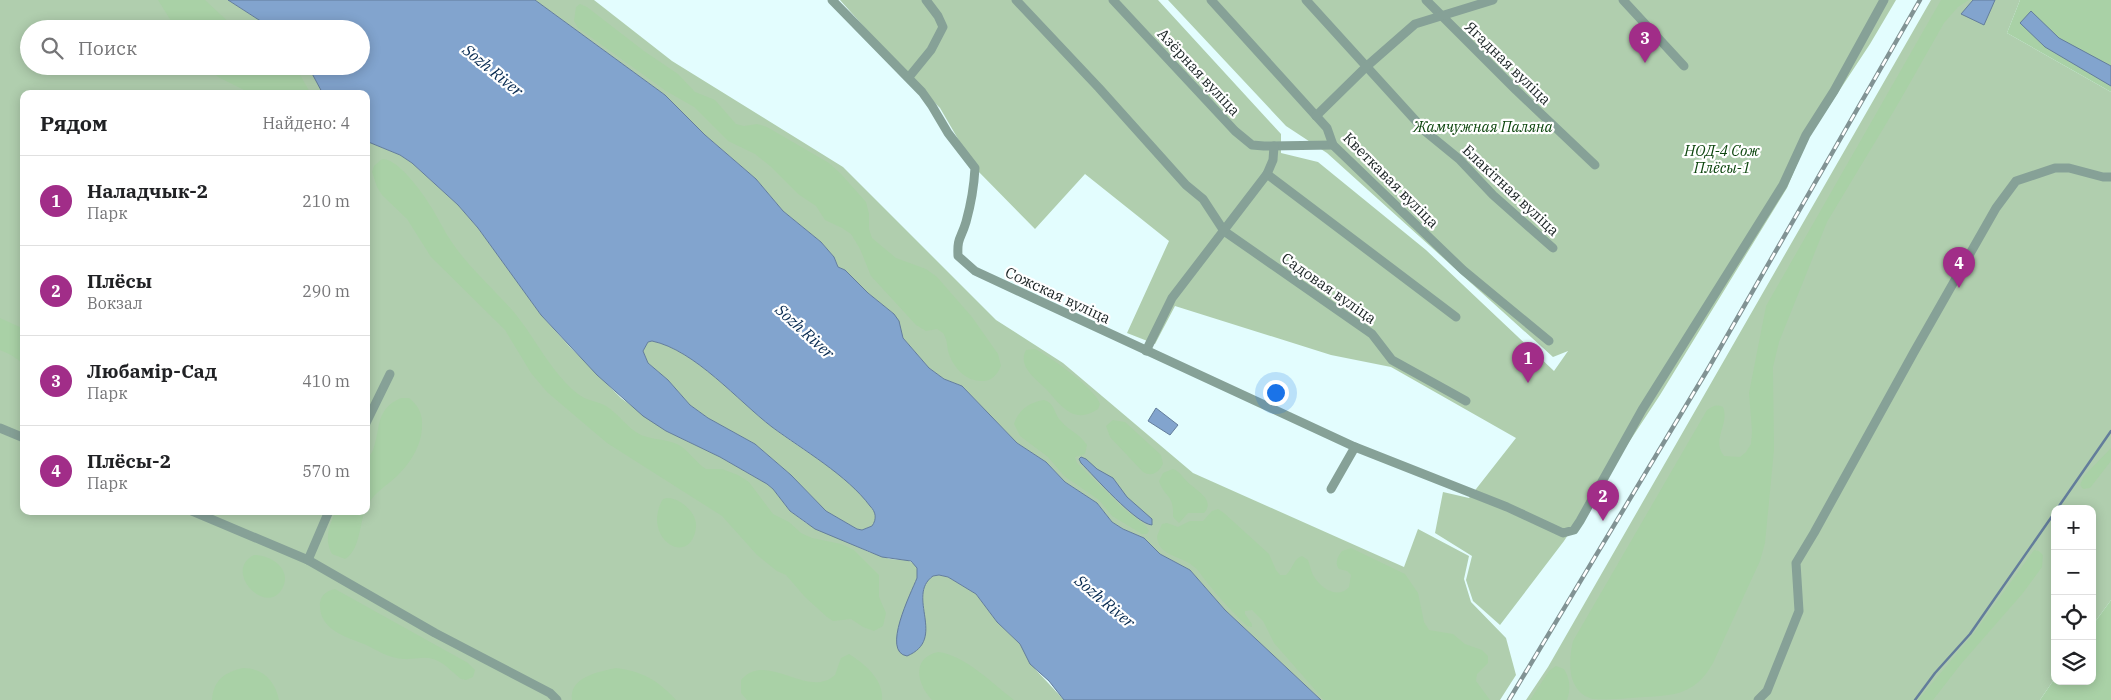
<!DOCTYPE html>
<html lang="ru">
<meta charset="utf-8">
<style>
body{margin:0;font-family:"IBM Plex Serif",serif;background:#f2f2f2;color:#202124}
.controls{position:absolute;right:15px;bottom:15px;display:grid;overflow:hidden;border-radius:10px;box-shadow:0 2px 12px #0003}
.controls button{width:45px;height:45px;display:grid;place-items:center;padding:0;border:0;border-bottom:1px solid #e0e0e0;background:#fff;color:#202124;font:25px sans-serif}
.you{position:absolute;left:1275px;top:392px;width:18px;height:18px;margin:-12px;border:4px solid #fff;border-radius:50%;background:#1a73e8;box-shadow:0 0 0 8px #1a73e833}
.badge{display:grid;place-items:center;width:32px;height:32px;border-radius:50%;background:#a12d88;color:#fff;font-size:16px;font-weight:700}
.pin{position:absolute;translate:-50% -41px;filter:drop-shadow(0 1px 2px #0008)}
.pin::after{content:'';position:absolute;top:26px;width:18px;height:15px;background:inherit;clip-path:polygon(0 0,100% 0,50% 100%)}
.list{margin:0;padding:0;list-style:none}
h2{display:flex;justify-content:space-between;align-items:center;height:65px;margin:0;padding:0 20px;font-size:21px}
h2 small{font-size:16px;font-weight:400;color:#757577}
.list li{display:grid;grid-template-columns:32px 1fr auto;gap:15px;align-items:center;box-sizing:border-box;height:90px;padding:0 20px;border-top:1px solid #e0e0e0}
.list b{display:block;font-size:19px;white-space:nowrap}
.list p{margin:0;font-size:16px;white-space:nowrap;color:#757577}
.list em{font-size:16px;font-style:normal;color:#757577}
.icon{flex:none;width:28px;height:28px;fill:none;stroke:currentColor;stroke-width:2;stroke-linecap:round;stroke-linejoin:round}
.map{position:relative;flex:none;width:2111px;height:700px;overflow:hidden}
.search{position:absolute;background:#fff;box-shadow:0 2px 12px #0003;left:20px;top:20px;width:350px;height:55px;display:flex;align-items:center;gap:12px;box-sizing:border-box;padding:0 18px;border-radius:28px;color:#757577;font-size:19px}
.panel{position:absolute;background:#fff;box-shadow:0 2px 12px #0003;left:20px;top:90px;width:350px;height:425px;border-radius:10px}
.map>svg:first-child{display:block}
</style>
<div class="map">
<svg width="2111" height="700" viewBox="0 0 2111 700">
<rect width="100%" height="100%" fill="#e3fdfe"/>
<!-- green -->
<g fill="#b0ceae">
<path d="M0,0H228L273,29H29V66H308L323,94H24V511H366V141L400,155L412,163L458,205L478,228L541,315L570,347L621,398L666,431L720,457L767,484L773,489L790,511L806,523L869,552L890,559L907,560L915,564L917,568V578L898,630L915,651C940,629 908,594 933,576L939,575L948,577L976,594L997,622L1020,644L1036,670L1064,700H0Z"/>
<polygon points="535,0 594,0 672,61 843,167 996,320 1063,363 1193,473 1404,567 1418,529 1469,556 1464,579 1471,602 1506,638 1516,675 1500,700 1321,700 1225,610 1190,570 1160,554 1144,538 1123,529 1112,522 1097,503 1065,482 1046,462 1017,443 962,386 944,379 929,368 903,338 894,314 868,293 845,270 838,267 834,257 821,242 783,211 756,179 705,135 665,95"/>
<polygon points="840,0 1158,0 1281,134 1281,153 1318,162 1426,250 1554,371 1568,351 1553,357 1327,153 1286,126 1168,0 1896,0 1870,44 1808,138 1787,188 1660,395 1564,541 1500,625 1473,601 1466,580 1472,556 1435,533 1443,492 1469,498 1516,438 1391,367 1331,355 1175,306 1155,344 1127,333 1169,241 1085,174 1035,229 975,168 940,108 909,77"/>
<polygon points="1931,0 2020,0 2007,33 2111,92 2111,600 2092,626 2092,509 2055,509 2055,678 2040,700 1526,700 1548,667"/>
<path d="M652,341C695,350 738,401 772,427C803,451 847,474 870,506C876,512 877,519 872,526L862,530L857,529L826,511L791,475L755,444L708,418L690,405L668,380L648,363L643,351L648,342Z"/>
</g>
<!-- forest -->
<g fill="#a9d1a6">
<polygon points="158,0 205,0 236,29 176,29"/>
<path d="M1941,0H1969L1958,7L1944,23L1898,104L1827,222L1779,342L1773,367L1774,450L1765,543L1760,561L1713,663C1693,699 1668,695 1631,698C1619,699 1605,700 1593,699C1567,692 1568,662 1573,641L1707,410C1713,406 1716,404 1723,407C1730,424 1711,440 1724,456L1740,457L1746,452L1751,444L1752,431L1749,393L1766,306Z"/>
<polygon points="2020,0 2111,0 2111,92 2007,33"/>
<path d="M580,4L587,7L644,51L678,74L695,92L715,100L736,124L744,126L757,124L767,127L829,163L841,174L866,202L869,214V229L872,238L896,258L926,269L937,277L972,317L998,354L1001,366C997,375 991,382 981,381C965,381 952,366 948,351C947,345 947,339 943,333L937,329L926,331L916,325L871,276L860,249L851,234L842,228L825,220L816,206L798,194L770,166L755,154L728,141L694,107L666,91L578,28L574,21L576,7Z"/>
<polygon points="206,66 295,66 311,94 252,94 218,77"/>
<path d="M382,159C401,158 433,207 441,224C458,258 488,283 513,311C535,337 551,373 578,394C587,401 597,401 606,406C619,414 627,428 641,435C653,440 666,439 677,444C689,450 695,462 706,469H722L738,475L749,482L773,514L789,522L801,533L812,538L841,544L854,550L879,575V597L886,613L883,626L874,631L863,627L851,619L833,621L827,617L805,597L786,575L777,571L757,555L722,516L607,443L547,392L531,373L505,330L431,257L407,219L382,195L377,187L372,172L374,166Z"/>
<polygon points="0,318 24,329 24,364 11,355 0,350"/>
<path d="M1035,349C1049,356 1096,389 1100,404L1098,409C1073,426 1060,404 1046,389C1036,379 1017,366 1026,350Z"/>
<path d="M401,398H409C418,405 423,414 422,426C422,445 410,464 396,477C385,487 373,493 366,508C366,494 363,477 366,464C367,459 371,455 373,450C381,428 375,409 401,398Z"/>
<path d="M1044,400C1055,403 1054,414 1061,421C1069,431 1079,433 1087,445L1085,454L1075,457L1077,463L1124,509L1146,526L1149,531L1147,534H1142L1112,516L1099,500L1064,476L1048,457L1020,436L1014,424C1018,410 1030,402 1044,400Z"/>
<path d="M1113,420L1125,422L1161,455L1163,464C1158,473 1152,477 1143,472L1110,437L1106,426Z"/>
<polygon points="2111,448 2111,461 2090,488 2083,489 2080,485 2084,476"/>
<path d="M1173,469C1181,472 1184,480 1191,485C1199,492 1215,501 1204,513H1188L1179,523L1173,517C1174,493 1165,499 1159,481L1163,473Z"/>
<path d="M667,498C677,498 686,505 692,513C697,520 697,528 694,536C682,565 642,534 663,499Z"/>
<path d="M1218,509L1224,513L1269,554L1276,570L1280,575H1286C1292,570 1294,558 1302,556L1308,560C1310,565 1311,571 1313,575C1320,588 1338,600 1349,587L1351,575L1347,571L1339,569C1334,563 1338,556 1342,551L1351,548L1405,574L1418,593L1424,622L1429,630L1453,634L1465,644L1482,650L1488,656V663L1477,674L1476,681L1490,700H1324L1274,643L1263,621L1252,610L1245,611V614L1252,624V627L1247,626C1232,612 1218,597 1206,581C1201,575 1199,570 1193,566C1181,555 1158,557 1157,536L1162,524L1167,523L1178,527L1190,521H1203L1212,511Z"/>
<path d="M336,511H365C359,526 360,550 345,559L332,554C324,539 329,526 336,511Z"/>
<polygon points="2034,550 2039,551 2043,555 2042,567 2023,593 1961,664 1933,700 1918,700 1974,633"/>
<path d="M254,555C272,555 293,570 282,589C266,617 222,571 254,555Z"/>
<path d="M335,589L468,663L475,670L473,677L466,680L461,679C452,672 444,662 433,659C423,656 413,660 403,659C388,658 377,650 364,644C346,637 321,630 320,607C319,597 325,591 335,589Z"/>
<polygon points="2111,600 2111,700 2040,700 2055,678 2055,681 2092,681 2092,626"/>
<path d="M938,652C965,655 993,684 1014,700H932C917,684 911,658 938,652Z"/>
<path d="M849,654C865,664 884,680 882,700H747L741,693V680C767,650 807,700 835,675L841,658Z"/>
<path d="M1556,666L1564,669C1570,679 1571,689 1567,700H1530L1549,671Z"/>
<path d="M243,668C263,668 275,681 279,700H212C213,680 225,672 243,668Z"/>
<path d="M616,668C642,671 659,681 676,700H572C569,677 598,672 616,668Z"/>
</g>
<!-- water -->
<g fill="#82a4ce" stroke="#637d9b" fill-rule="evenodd">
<path d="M228,0H535L665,95L705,135L756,179L783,211L821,242L834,257L838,267L845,270L868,293L894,314L899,321L903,338L929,368L944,379L962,386L1017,443L1046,462L1065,482L1097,503L1112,522L1123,529L1144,538L1160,554L1190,570L1225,610L1321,700H1064L1049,681L1030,664L1020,644L997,622L976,594L948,577L939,575L933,576C905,596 948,639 907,656C881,652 911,593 917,578V568L911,561L882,557L815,529L790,511L773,489L767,484L720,457L666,431L643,416L597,375L541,315L478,228L458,205L412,163L400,155L366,141V94H323L308,66H361V29H273ZM652,341C695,350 738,401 772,427C803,450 847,475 870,506C876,512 877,519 872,526L862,530L857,529L826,511L791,475L755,444L708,418L690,405L668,380L648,363L643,351L648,342Z"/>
<polygon points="1973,0 1995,0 1984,25 1961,14"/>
<polygon points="2031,11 2059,38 2111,66 2111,86 2045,47 2020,23"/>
<polygon points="1156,408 1178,425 1170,435 1148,421"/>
<path d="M1081,457L1086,459L1097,469L1113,478L1127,497L1152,519V525C1136,524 1094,476 1081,463L1079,459Z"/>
</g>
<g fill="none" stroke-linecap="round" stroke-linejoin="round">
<!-- stream -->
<g stroke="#637d9b" stroke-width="2.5">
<polyline points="2057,509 2111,431"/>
<polyline points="1915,700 1935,673 1970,634 2055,512"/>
</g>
<!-- street -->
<g stroke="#86a197" stroke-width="9">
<path d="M832,0L922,92L932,106L948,133L975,168C974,187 971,204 966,222C961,239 957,237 958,256L975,271L1355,447L1507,507L1563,533L1574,530L1580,521L1642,410L1783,185L1806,135L1834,91L1884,0"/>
<polyline points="1016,0 1099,88 1186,185 1203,199 1224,231 1372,334 1392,360 1466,401"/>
<polyline points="1113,0 1235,131 1252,145 1264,146 1333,145"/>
<polyline points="1211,0 1327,128 1333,145 1463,270 1549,341"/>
<polyline points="1306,0 1426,132 1459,159 1493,195 1553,248"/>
<polyline points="1426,0 1516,90 1595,165"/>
<polyline points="1623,0 1684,66"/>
<polyline points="909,77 931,50 943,27 938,16 926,0"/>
<polyline points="1316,116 1367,66 1415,24 1493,0"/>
<polyline points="1267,174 1456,317"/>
<polyline points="1146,351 1172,298 1267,174 1273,160 1274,146"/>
<polyline points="366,423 390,374"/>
<polyline points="0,428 24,438"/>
<polyline points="1331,489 1355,447"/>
<polyline points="192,511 308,560 435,633 550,693 557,700"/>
<polyline points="308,560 329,511"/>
<polyline points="1758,700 1767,691 1799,611 1796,563 1814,533 1914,352 1996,208 2016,181 2055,168 2069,168 2103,177 2111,177"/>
</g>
<!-- rail casing -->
<g stroke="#819394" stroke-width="4.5">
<polyline id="rail" points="1509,700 1708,369 1920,0"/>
</g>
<!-- rail -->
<use href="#rail" stroke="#fff" stroke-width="2.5" stroke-dasharray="8" stroke-linecap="butt"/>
</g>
<g text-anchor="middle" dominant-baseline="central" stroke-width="4.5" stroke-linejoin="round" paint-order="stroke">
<!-- street labels -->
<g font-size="15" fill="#1a2324" stroke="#fff">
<text transform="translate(1508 63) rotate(44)">Ягадная вуліца</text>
<text transform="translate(1199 72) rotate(47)">Азёрная вуліца</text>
<text transform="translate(1391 180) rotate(45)">Кветкавая вуліца</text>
<text transform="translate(1511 190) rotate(43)">Блакітная вуліца</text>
<text transform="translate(1329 288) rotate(35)">Садовая вуліца</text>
<text transform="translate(1058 295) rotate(25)">Сожская вуліца</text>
</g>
<!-- park labels -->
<g font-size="15" font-style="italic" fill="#0c450d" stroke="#fff">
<text x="1483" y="126">Жамчужная Паляна</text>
<text x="1722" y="150">НОД-4 Сож<tspan x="1722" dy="17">Плёсы-1</tspan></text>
</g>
<!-- water labels -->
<g font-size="16" font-style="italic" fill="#062950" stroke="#fff">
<text transform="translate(493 70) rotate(39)">Sozh River</text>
<text transform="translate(805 331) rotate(42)">Sozh River</text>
<text transform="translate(1105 601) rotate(40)">Sozh River</text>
</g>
</g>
</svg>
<div class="controls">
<button>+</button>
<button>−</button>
<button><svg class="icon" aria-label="locate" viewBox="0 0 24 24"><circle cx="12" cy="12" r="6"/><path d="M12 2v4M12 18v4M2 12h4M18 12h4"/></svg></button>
<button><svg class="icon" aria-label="layers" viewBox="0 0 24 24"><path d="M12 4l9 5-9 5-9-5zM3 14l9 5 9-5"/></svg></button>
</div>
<div class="you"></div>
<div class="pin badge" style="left:1528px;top:383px">1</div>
<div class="pin badge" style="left:1603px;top:521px">2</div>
<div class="pin badge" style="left:1645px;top:63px">3</div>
<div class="pin badge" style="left:1959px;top:288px">4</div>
<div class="search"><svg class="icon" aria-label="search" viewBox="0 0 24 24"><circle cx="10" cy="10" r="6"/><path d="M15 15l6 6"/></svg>Поиск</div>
<section class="panel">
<h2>Рядом<small>Найдено: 4</small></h2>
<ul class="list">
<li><span class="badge">1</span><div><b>Наладчык-2</b><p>Парк</p></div><em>210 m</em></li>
<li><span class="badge">2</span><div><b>Плёсы</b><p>Вокзал</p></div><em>290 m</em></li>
<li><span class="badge">3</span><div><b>Любамір-Сад</b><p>Парк</p></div><em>410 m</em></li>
<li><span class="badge">4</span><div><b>Плёсы-2</b><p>Парк</p></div><em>570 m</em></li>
</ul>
</section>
</div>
